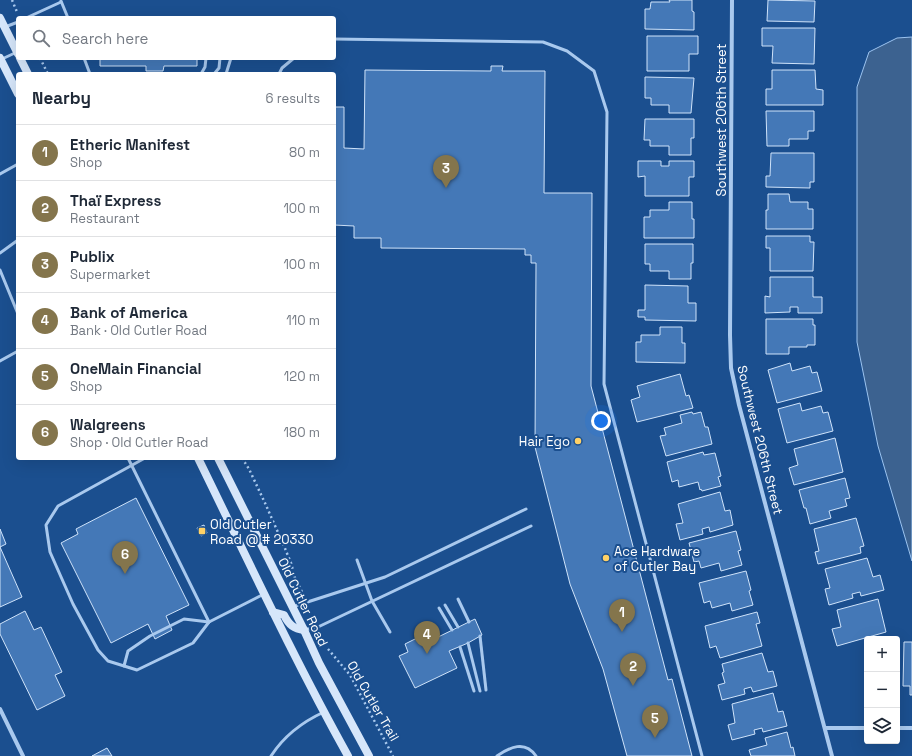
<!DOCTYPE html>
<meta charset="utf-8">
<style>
body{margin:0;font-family:"Space Grotesk",sans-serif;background:#f6f6f7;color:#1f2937}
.controls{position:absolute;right:12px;bottom:12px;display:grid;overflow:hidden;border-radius:4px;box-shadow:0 4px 16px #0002}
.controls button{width:36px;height:36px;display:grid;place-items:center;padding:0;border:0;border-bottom:1px solid #e0e1e3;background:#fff;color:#1f2937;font:20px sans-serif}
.you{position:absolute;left:601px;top:421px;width:14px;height:14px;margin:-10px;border:3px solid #fff;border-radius:50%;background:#1a73e8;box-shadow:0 0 0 6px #1a73e833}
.badge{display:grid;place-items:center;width:26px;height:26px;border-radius:50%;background:#84754c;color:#fff;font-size:13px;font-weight:700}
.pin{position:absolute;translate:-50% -33px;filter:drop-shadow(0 1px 2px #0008)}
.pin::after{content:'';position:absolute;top:21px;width:14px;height:12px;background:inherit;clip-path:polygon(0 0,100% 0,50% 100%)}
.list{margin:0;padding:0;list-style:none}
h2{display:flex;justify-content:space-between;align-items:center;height:52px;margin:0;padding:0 16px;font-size:17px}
h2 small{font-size:13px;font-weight:400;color:#747a83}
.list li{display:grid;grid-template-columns:26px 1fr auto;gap:12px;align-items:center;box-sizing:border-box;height:56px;padding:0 16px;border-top:1px solid #e0e1e3}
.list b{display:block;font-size:15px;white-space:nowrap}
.list p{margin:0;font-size:13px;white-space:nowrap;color:#747a83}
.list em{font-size:13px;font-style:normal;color:#747a83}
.icon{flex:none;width:22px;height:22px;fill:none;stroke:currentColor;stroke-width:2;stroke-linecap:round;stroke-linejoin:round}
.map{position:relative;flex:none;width:912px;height:756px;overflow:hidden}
.search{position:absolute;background:#fff;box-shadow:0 4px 16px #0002;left:16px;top:16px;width:320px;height:44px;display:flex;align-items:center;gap:10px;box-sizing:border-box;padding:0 14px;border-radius:4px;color:#747a83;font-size:15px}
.panel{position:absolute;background:#fff;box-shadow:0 4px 16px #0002;left:16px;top:72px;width:320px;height:388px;border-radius:4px}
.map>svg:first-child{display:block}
</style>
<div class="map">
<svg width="912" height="756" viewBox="0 0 912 756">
<rect width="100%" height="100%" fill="#1b4f8f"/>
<!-- water -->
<polygon fill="#3c6290" stroke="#9cc4f0" points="912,37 912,561 878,446 857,342 857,87 869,52 897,38"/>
<!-- building -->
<g fill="#4478b7" stroke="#cfe3fa">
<polygon points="669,0 692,0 692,11 694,12 694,30 645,29 645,9 650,9 651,2 670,2"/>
<polygon points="768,0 815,1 814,22 767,21"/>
<polygon points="762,28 815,28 814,64 772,63 773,46 762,46"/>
<polygon points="647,36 698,36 698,54 689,54 689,71 647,71"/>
<polygon points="100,58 197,58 197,66 164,66 163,71 146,71 146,66 100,66"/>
<polygon points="491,66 503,66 502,71 545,71 544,193 592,193 591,386 668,680 672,679 692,756 627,756 603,669 570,584 535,447 536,263 531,263 531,255 525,255 525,249 381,248 381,238 354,238 354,226 334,225 334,107 344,107 344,148 364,149 365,70 491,71"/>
<polygon points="772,70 815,70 816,89 823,90 823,105 766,105 766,89 772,89"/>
<polygon points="645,77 694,78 691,113 669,113 669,105 651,105 651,98 645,98"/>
<polygon points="766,111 814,111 814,131 808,131 808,139 789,139 789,146 767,146"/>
<polygon points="645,119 694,119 694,138 691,138 691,155 669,155 669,146 650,146 650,140 644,140"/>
<polygon points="771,153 814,153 814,182 810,182 810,188 766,187 766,176 770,176"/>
<polygon points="638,161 661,161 661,166 669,166 669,161 694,161 694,177 689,177 689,196 645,196 645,176 638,177"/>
<polygon points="768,194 789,194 790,202 808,202 808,209 813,209 813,229 766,229 766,210 768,210"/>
<polygon points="669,202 692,202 692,219 694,219 694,238 644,238 644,217 650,217 650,210 669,210"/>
<polygon points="766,236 810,236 810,242 814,242 813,271 770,271 770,248 766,248"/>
<polygon points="645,244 693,244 693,263 691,263 691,279 669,279 669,271 650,271 650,264 645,264"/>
<polygon points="770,277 813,277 813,297 822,297 822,313 798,313 798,307 790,307 790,312 765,313 765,296 770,297"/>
<polygon points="645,285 688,286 688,303 696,303 696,321 645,320 645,317 638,317 638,310 645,310"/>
<polygon points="766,319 813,319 813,325 815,325 815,345 807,345 807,347 789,347 789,354 766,354"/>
<polygon points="660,327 682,327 682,343 685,343 685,363 636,362 636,342 641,342 641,335 660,335"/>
<polygon points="790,363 792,371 810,366 812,373 817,372 822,391 777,403 768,370"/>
<polygon points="680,374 686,396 689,395 693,408 637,422 631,400 640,397 637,386"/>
<polygon points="800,403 802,411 821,406 823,413 828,412 833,431 787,443 778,409"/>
<polygon points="692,412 693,414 701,412 705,427 708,427 712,444 666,456 660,436 666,435 664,428 682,423 680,415"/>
<polygon points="835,438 843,472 794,485 789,468 798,465 794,449"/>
<polygon points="703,452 704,455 715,453 721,476 718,477 721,486 702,491 701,489 700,490 698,482 679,487 678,480 672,482 667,462"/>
<polygon points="845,478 850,498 845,499 847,506 829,511 831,518 810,524 806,508 804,508 799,490"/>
<polygon points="720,492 725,511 730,510 733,525 710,532 709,527 702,529 703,534 680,540 676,524 683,523 678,504"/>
<polygon points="136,498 189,605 166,616 172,630 155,639 148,624 111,643 61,543 78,534 76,529"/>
<polygon points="856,518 864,546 860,547 861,553 818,564 815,552 819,551 814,529"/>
<polygon points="204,525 207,533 201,536 197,528"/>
<polygon points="0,529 6,544 0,547"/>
<polygon points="736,531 741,550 738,551 742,565 721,571 719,563 701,568 699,561 694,562 689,543"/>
<polygon points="0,547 22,597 0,607"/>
<polygon points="867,558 873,577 880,575 884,590 861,596 860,592 852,594 853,598 829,605 825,589 830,588 825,569"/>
<polygon points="746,571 751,590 749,591 753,605 732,611 730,603 712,608 710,601 704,603 699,583"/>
<polygon points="878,599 886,632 837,646 832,629 841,627 837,610"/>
<polygon points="25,611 34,630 41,627 62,672 55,675 65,696 37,710 0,634 0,624"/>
<polygon points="757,612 760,623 756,624 762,646 720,658 716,646 710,648 705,626"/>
<polygon points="475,619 482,635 468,643 449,651 457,668 415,688 399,656 408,652 405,644 429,632 432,640"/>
<polygon points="904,642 912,642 912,695 910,695 910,686 903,686"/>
<polygon points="762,653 768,672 773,671 777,686 753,692 751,687 744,689 745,694 722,700 718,685 725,683 722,673 724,672 722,664"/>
<polygon points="773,693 778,712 783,711 787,726 763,732 762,728 754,730 755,734 732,740 728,725 735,723 732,704"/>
<polygon points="787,732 791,748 793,747 795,756 751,756 749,750 767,745 765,738"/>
<polygon points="107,748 112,756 92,756"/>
</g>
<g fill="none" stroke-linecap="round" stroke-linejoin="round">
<!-- path -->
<g stroke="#a9c9ee" stroke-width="2.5" stroke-dasharray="2 3" stroke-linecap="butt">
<polyline points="12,0 17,12"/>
<polyline points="40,58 48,74"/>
<polyline points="242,458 249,469 265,503 284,546 291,563 295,578 303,594"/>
<polyline points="328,649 350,675 393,756"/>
</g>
<!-- lane -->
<g stroke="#a9c9ee" stroke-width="3">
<polyline points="61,1 68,18"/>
<polyline points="26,18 61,2"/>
<polyline points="5,27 18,22"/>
<polyline points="334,39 543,42 567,51 594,71 607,112 604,384 702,756"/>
<polyline points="84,58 90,74"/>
<polyline points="2,59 17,52"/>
<polyline points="201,74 205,67 206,58"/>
<polyline points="214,74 219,68 220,58"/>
<polyline points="226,74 231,58"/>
<polyline points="279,74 282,68 294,58"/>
<polyline points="0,174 18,164"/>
<polyline points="0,253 18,240"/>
<polyline points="0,270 18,314"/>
<polyline points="0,361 18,351"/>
<polyline points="128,458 209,622"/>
<polyline points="145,458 58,506 46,525 50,552 73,604 98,650 108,661 137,670 193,643 209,622 264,594"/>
<polyline points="357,560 372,601 390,632"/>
<polyline points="458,599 469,622"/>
<polyline points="445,605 458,627"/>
<polyline points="292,607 385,577 526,509"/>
<polyline points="439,608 452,630"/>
<polyline points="304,630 318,627 531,526"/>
<polyline points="480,636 486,690"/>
<polyline points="468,643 480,691"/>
<polyline points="460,647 474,691"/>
<polyline points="124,666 128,651 150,636 184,619 209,622"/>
<path d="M271,756C284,736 302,722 324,712"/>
<path d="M497,756C510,747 525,740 536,756"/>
</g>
<!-- street -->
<g stroke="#a9c9ee" stroke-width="4">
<polyline points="732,0 730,335 731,368 739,405 832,756"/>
<polyline points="0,709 23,756"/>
<polyline points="825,728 867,728"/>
<polyline points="897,728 912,728"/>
</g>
<!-- secondary -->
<g stroke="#d6e6fa" stroke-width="8">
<polyline points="0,18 18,54"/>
<polyline points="0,58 18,94"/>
<polyline points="20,58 28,74"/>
<path d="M198,458C247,558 294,659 348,756"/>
<polyline points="218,458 304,630 319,663 369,756"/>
<path d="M273,612L284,615C289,625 294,629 304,630"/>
</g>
</g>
<!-- markers -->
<g fill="#ffd166" stroke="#1b4f8f" stroke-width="1.5">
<circle cx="578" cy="441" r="4"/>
<rect x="198" y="527" width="8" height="8" rx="2"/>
<circle cx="606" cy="558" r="4"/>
</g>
<g text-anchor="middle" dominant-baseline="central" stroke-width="4" stroke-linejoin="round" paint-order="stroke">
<!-- street labels -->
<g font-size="13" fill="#fff" stroke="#1b4f8f">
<text transform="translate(721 120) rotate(-90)">Southwest 206th Street</text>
<text transform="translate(760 440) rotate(76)">Southwest 206th Street</text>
<text transform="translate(303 602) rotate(64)">Old Cutler Road</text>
<text transform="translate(373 701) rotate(60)">Old Cutler Trail</text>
</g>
<!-- poi labels -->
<g font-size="13" fill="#fff" stroke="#1b4f8f" text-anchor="start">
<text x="570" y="441" text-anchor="end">Hair Ego</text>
<text x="210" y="524">Old Cutler<tspan x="210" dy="15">Road @ # 20330</tspan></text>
<text x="614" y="551">Ace Hardware<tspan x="614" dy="15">of Cutler Bay</tspan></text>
</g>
</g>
</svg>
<div class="controls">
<button>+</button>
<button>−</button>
<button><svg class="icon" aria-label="layers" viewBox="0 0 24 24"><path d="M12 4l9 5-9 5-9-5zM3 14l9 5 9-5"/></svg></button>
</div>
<div class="you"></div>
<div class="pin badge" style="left:622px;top:632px">1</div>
<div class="pin badge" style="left:633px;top:686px">2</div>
<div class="pin badge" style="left:446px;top:188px">3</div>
<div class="pin badge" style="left:427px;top:654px">4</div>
<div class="pin badge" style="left:655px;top:738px">5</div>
<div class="pin badge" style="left:125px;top:574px">6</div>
<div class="search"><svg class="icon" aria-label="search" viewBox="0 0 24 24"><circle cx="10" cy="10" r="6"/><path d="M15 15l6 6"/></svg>Search here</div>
<section class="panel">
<h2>Nearby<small>6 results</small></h2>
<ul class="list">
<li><span class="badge">1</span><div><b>Etheric Manifest</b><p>Shop</p></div><em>80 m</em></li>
<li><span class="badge">2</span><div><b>Thaï Express</b><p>Restaurant</p></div><em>100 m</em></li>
<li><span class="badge">3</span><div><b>Publix</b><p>Supermarket</p></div><em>100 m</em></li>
<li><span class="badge">4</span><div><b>Bank of America</b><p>Bank · Old Cutler Road</p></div><em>110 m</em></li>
<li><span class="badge">5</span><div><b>OneMain Financial</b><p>Shop</p></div><em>120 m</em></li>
<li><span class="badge">6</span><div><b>Walgreens</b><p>Shop · Old Cutler Road</p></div><em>180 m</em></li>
</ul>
</section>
</div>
